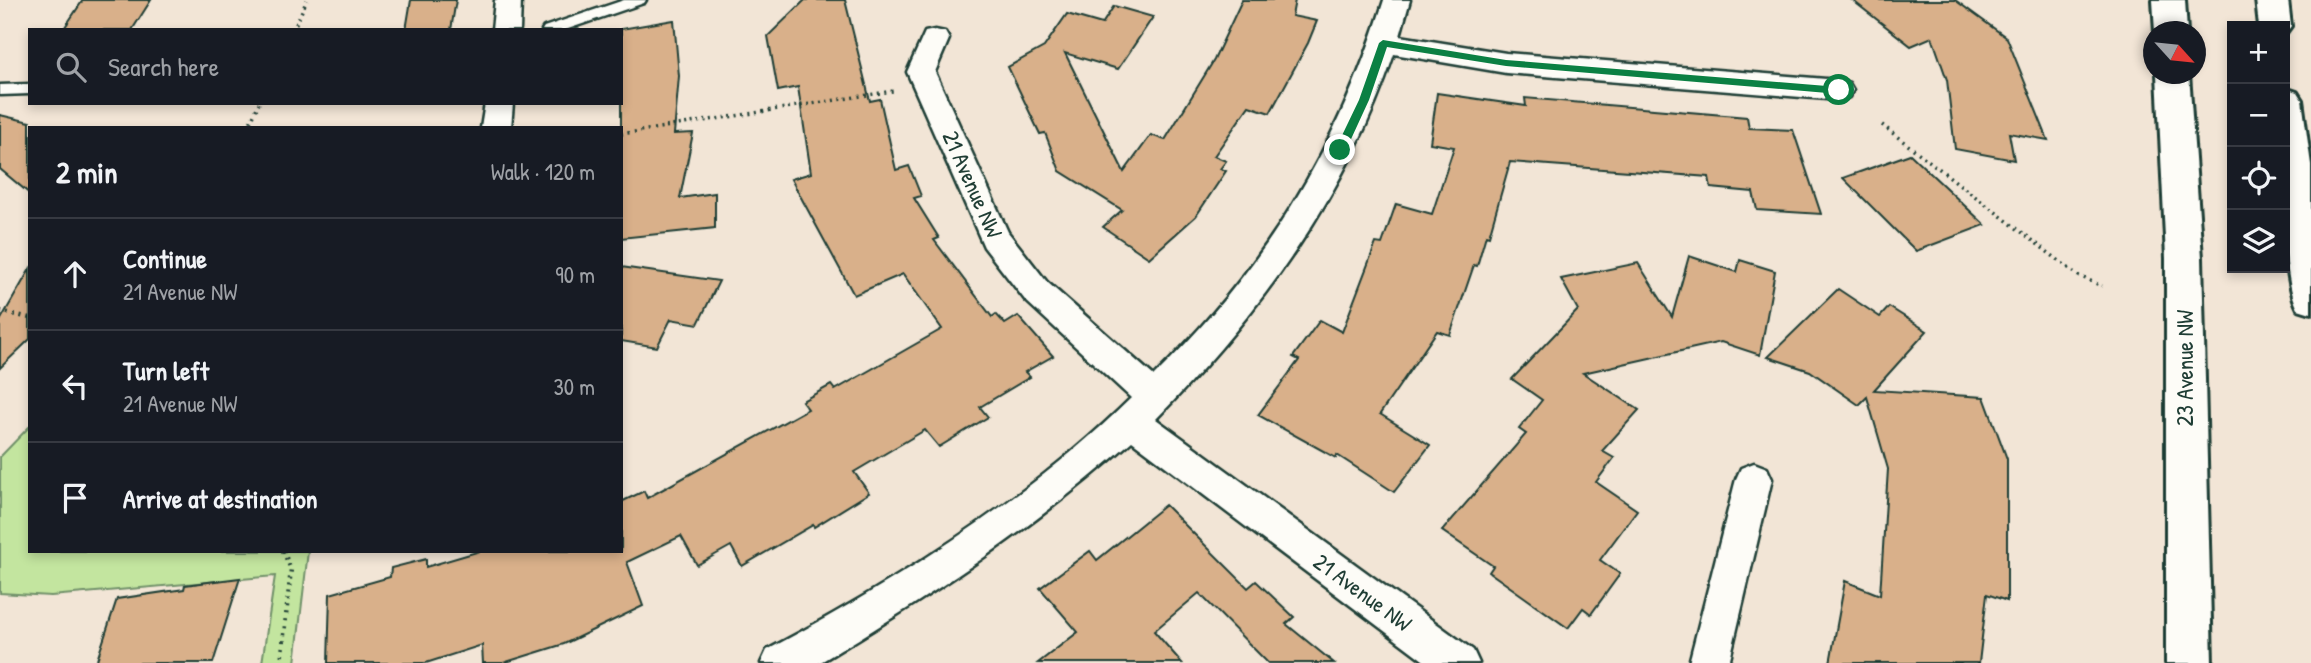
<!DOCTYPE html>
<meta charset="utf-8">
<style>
body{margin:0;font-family:"Patrick Hand",sans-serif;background:#242831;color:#f1f3f6}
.controls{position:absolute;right:21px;top:21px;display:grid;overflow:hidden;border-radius:0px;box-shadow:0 4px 10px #0003}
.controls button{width:63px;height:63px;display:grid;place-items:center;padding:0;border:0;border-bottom:2px solid #363941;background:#171b24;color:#f1f3f6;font:35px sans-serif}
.compass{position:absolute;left:2143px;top:21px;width:63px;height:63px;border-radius:50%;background:#171b24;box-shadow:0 4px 10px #0003;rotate:117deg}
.stop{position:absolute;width:21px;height:21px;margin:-16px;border:5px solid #0b8043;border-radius:50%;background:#fff}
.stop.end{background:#0b8043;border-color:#fff;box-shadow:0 2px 7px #0008}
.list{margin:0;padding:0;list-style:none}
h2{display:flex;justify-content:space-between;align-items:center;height:91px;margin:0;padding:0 28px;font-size:30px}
h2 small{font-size:23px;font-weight:400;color:#9ea1a6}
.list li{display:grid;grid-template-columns:46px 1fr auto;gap:21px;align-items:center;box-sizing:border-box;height:112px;padding:0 28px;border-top:2px solid #363941}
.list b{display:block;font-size:26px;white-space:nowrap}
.list p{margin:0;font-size:23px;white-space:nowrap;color:#9ea1a6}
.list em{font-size:23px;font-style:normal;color:#9ea1a6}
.icon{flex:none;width:38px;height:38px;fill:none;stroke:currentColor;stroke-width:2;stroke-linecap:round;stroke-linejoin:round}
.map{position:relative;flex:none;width:2311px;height:663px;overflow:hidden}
.search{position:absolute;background:#171b24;box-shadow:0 4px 10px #0003;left:28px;top:28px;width:595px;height:77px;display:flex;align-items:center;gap:18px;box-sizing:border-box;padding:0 24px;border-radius:0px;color:#9ea1a6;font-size:26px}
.panel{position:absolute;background:#171b24;box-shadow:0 4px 10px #0003;left:28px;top:126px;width:595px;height:427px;border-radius:0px}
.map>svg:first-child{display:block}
</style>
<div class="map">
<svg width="2311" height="663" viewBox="0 0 2311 663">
<rect width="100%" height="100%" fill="#f2e5d6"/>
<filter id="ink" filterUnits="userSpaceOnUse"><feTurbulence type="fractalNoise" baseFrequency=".0143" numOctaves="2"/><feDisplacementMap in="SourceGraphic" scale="14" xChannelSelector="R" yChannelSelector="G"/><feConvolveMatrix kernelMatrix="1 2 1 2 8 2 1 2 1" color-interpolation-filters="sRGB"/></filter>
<g filter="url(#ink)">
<!-- green -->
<polygon fill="#c3e59f" stroke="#71916a" stroke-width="2" points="30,426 30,551 308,551 295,663 262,663 275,576 51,596 0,593 0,457"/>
<!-- building -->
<g fill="#d9b08a" stroke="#1f3d34" stroke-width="2">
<polygon points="83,0 151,0 132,30 63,30"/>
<polygon points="411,0 456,0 451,30 406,30"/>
<polygon points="805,0 845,0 870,101 880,99 896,170 909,166 921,196 914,198 939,238 934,240 992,317 996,314 1005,324 1018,316 1053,356 1025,372 1030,377 980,407 988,417 939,447 925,430 854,472 869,493 814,527 813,525 742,566 731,546 697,565 681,536 627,562 643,606 564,644 503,663 483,663 482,645 426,663 328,663 330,594 390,577 391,568 426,559 426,567 480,551 621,551 621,502 644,491 647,498 808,409 802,401 831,385 835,390 942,329 903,274 854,295 791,179 811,173 798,87 778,91 768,36"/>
<polygon points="1242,0 1295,0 1292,16 1317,21 1308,43 1270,113 1249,106 1214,156 1226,161 1220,169 1226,171 1196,216 1149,258 1103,227 1122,210 1060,171 1045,133 1040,134 1008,67 1044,47 1067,14 1102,24 1114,6 1153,17 1118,69 1065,53 1124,172 1151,135 1165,140 1214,60"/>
<polygon points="1852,0 1955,0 2007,38 2048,140 2009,133 2014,160 1955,149 1947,80 1932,37 1911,46"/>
<polygon points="674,20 679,76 674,134 693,133 680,198 715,193 715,228 621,238 621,29"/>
<polygon points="1437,93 1526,106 1525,98 1747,117 1749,128 1793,130 1821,214 1757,210 1753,192 1711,188 1709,177 1510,162 1489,236 1486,235 1477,266 1474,265 1450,335 1437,331 1380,414 1430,445 1394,492 1337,455 1336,458 1258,415 1299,360 1293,357 1320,320 1342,332 1376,243 1382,244 1396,204 1432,214 1454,147 1430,143"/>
<polygon points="0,115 30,122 30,194 0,169"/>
<polygon points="1910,154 1985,225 1916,251 1843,178"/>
<polygon points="1689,256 1737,272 1740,260 1775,271 1760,355 1721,342 1583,373 1639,410 1602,451 1614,458 1596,482 1637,510 1600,560 1620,574 1591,614 1583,608 1568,628 1489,572 1493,566 1442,531 1526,434 1519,429 1542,400 1512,379 1578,310 1561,279 1638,263 1672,317"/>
<polygon points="621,267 719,281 698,324 671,319 657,347 621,341"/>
<polygon points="30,269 30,339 0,368 0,321"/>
<polygon points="1838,289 1880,317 1889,307 1927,331 1874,390 1984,397 2007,459 2007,601 1987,594 1979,663 1830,663 1845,581 1880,595 1888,469 1867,397 1859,405 1810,371 1768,357"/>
<polygon points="1165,505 1248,588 1256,581 1294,617 1286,624 1334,663 1268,663 1199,593 1154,631 1182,663 1038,663 1078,632 1040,588 1090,551 1097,560"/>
<polygon points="240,578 213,663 96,663 117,599 184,589 185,585"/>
</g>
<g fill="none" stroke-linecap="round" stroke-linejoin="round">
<!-- lane casing -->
<g stroke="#1f3d34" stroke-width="5">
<g id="lane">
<polygon points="624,0 646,0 644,3 565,30 542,30 544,27"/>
<polygon points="30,84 30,94 0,95 0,85"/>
</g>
</g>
<!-- street casing -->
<g stroke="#1f3d34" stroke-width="5">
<g id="street">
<polygon points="495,0 521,0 520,30 492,30"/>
<path d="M1384,0H1410L1400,36L1506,53L1839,80L1849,83L1853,90L1849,97L1839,100L1506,73L1394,54C1347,195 1259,314 1156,419L1473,650L1479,663H1427L1132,441C1040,523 940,590 834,654L819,663H761L767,650C892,584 1031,497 1131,398L1025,300L984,247L907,72L925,32L935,30L945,32L949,39L935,72L1008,232L1047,282L1154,376C1266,266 1337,150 1384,0Z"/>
<polygon points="485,103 513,103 511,128 481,128"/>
<polygon points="1754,463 1767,468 1772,479 1729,663 1689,663 1736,479 1741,468"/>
</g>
</g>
<!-- secondary casing -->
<g stroke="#1f3d34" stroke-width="6">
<g id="secondary">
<polygon points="2153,0 2185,0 2187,32 2155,32"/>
<polygon points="2256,0 2288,0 2291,26 2286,33 2285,26 2259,26"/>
<polygon points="2157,74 2189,74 2202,258 2212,663 2166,663 2166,258"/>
<path d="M2285,88L2297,92L2302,100L2311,165V313L2298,309C2278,271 2283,135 2285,88Z"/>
</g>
</g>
<!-- path-far1 -->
<g stroke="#1f3d34" stroke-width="3.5" stroke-dasharray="2 4.5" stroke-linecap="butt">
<polyline points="293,30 307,0"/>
<polyline points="1882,125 2079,276 2102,286"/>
<polyline points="248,128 259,103"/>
<polyline points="621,134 893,91"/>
</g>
<!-- path -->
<g stroke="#1f3d34" stroke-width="4.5" stroke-dasharray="2 5" stroke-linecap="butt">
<polyline points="0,311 30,318"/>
<polyline points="281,663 291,569 283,551"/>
</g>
<!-- lane -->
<use href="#lane" fill="#fdfcf7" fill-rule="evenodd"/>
<!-- street -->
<use href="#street" fill="#fdfcf7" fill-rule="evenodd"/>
<!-- secondary -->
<use href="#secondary" fill="#fdfcf7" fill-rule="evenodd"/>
</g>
</g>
<!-- route -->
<polygon fill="#0b8043" points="1383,40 1506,60 1839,87 1844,90 1839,94 1506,66 1387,47 1369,100 1346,150 1337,153 1335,150 1359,100 1379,43"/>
<g text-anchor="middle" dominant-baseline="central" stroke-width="5" stroke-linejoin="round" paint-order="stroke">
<!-- street labels -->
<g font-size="23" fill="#1f3d34" stroke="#fdfcf7">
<text transform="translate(973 184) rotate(66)">21 Avenue NW</text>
<text transform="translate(2184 368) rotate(-90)">23 Avenue NW</text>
<text transform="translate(1363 592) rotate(36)">21 Avenue NW</text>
</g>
</g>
</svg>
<div class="controls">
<button>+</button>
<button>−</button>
<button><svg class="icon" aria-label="locate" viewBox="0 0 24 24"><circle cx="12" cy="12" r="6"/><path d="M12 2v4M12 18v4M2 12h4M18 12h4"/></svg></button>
<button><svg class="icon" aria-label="layers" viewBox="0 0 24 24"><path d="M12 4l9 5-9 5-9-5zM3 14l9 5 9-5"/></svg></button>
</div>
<svg class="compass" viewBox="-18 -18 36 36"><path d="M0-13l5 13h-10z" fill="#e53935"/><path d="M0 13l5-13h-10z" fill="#9ea1a6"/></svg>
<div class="stop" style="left:1839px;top:90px"></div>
<div class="stop end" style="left:1340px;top:150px"></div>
<div class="search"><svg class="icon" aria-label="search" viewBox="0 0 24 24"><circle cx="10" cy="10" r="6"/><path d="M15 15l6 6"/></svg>Search here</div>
<section class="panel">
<h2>2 min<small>Walk · 120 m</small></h2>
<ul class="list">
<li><svg class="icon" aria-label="ahead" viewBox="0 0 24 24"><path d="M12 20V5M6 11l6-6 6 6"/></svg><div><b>Continue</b><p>21 Avenue NW</p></div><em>90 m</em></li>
<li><svg class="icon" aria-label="left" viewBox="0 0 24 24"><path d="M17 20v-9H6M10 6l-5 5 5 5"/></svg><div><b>Turn left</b><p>21 Avenue NW</p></div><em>30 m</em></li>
<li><svg class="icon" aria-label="arrive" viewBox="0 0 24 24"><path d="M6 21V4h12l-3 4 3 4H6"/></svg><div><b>Arrive at destination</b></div></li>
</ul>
</section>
</div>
